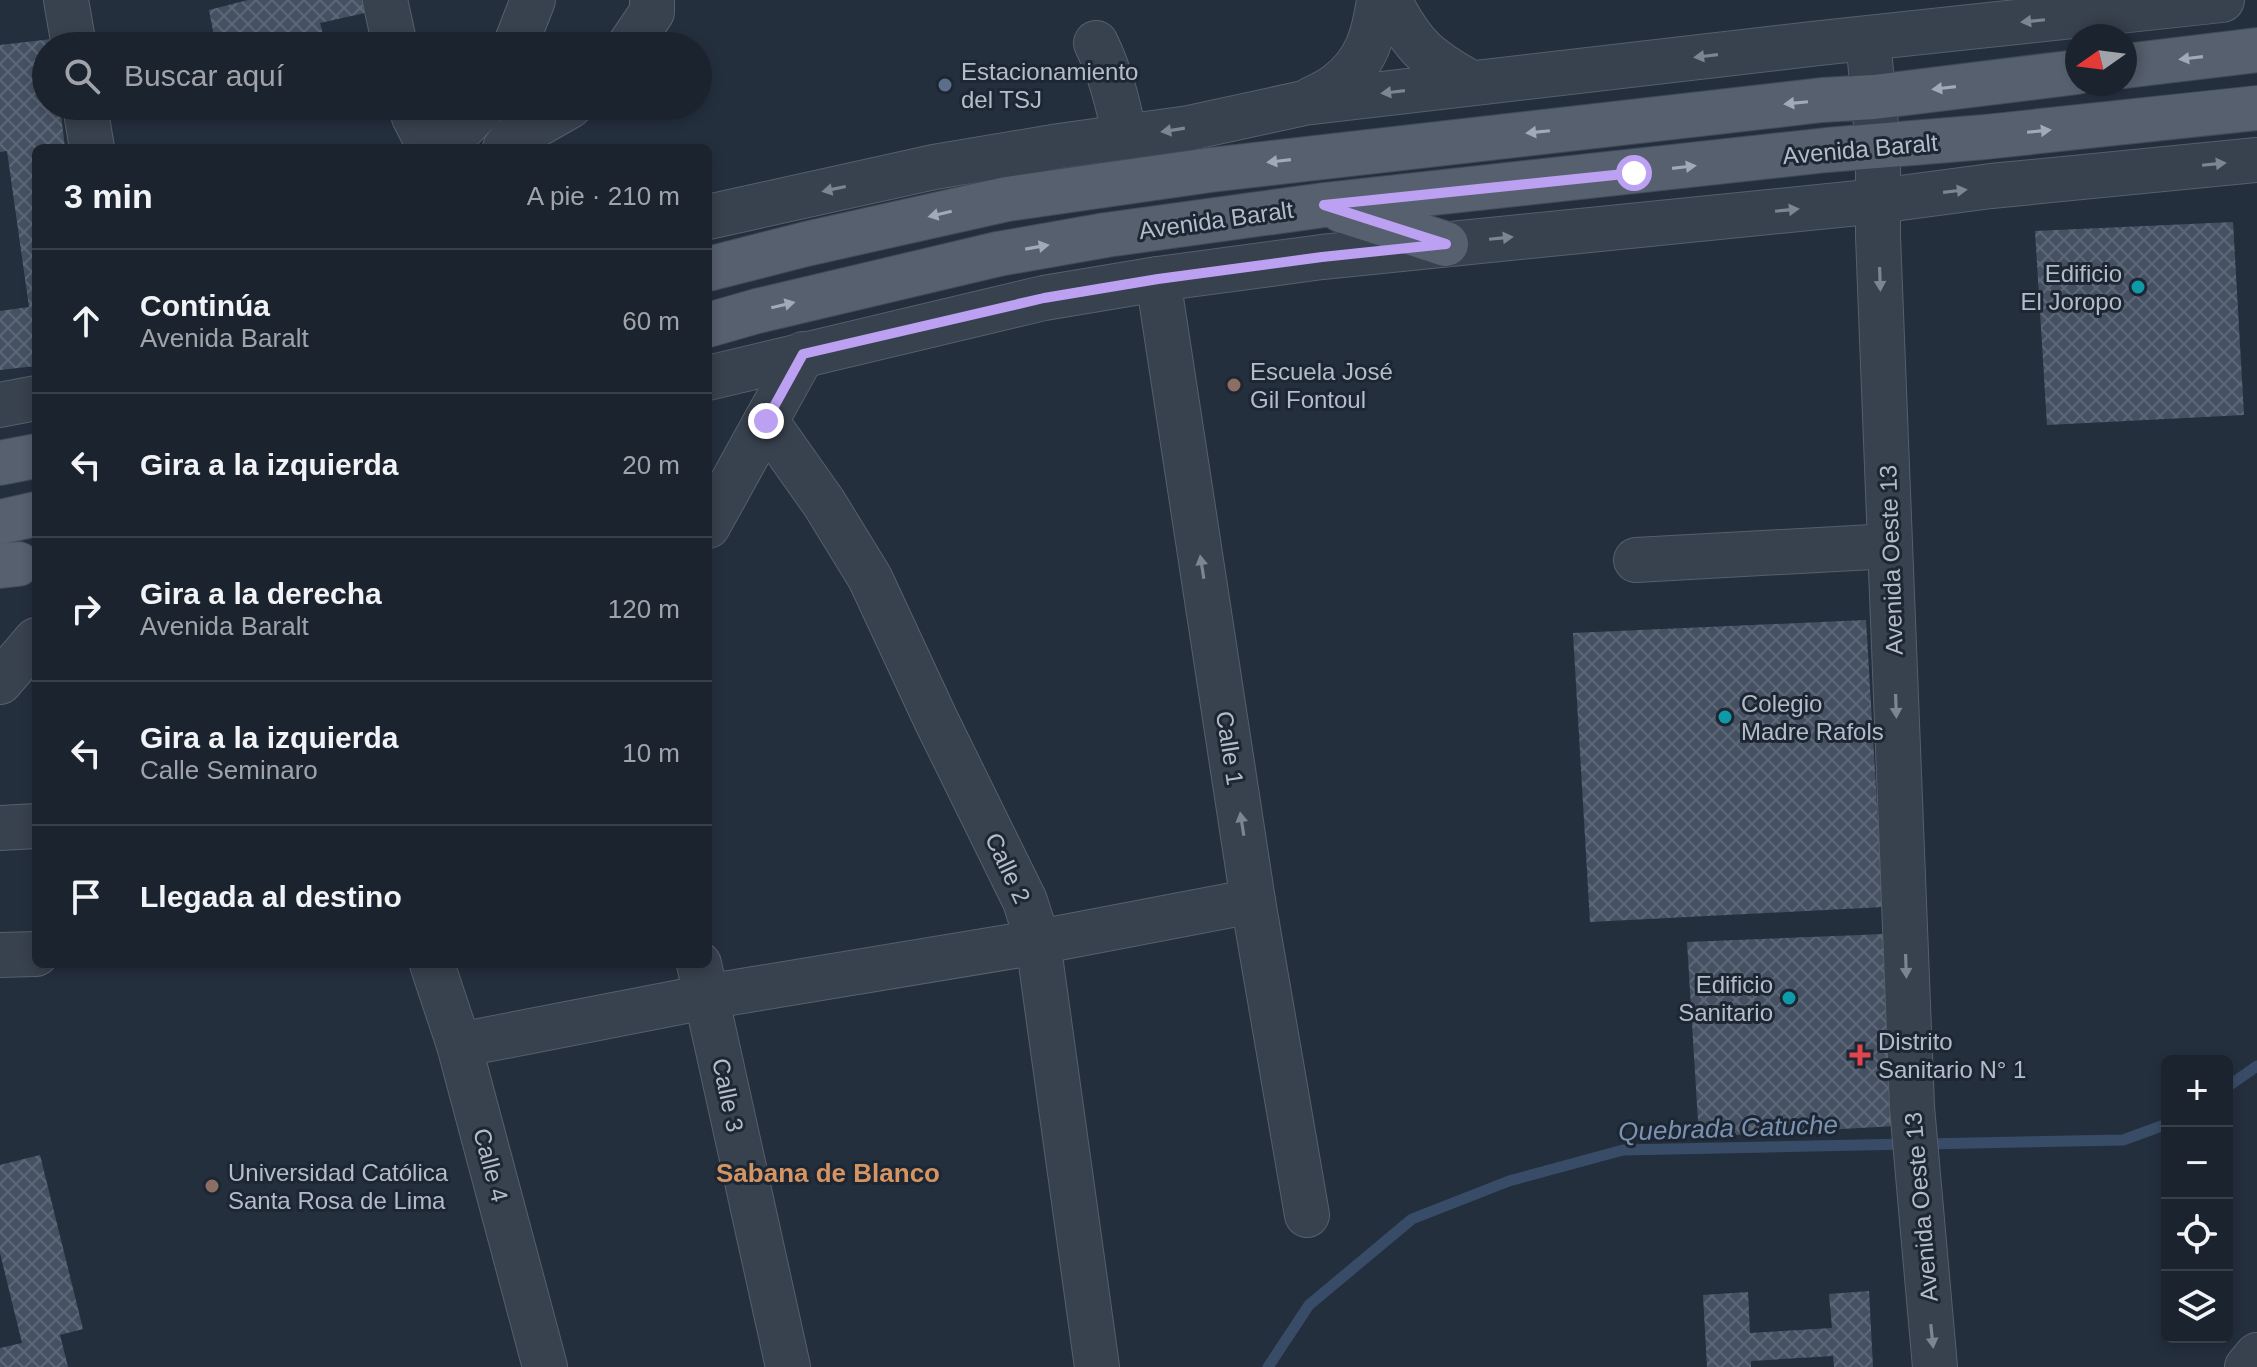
<!DOCTYPE html>
<html lang="es">
<meta charset="utf-8">
<style>
body{margin:0;font-family:Arial,sans-serif;background:#242b36;color:#f1f3f6}
.controls{position:absolute;right:24px;bottom:24px;display:grid;overflow:hidden;border-radius:12px;box-shadow:0 4px 12px #0003}
.controls button{width:72px;height:72px;display:grid;place-items:center;padding:0;border:0;border-bottom:2px solid #39404a;background:#1b232e;color:#f1f3f6;font:40px sans-serif}
.compass{position:absolute;left:2065px;top:24px;width:72px;height:72px;border-radius:50%;background:#1b232e;box-shadow:0 4px 12px #0003;rotate:256deg}
.stop{position:absolute;width:24px;height:24px;margin:-18px;border:6px solid #bca0f2;border-radius:50%;background:#fff}
.stop.end{background:#bca0f2;border-color:#fff;box-shadow:0 2px 8px #0008}
.list{margin:0;padding:0;list-style:none}
h2{display:flex;justify-content:space-between;align-items:center;height:104px;margin:0;padding:0 32px;font-size:34px}
h2 small{font-size:26px;font-weight:400;color:#a0a4aa}
.list li{display:grid;grid-template-columns:52px 1fr auto;gap:24px;align-items:center;box-sizing:border-box;height:144px;padding:0 32px;border-top:2px solid #39404a}
.list b{display:block;font-size:30px;white-space:nowrap}
.list p{margin:0;font-size:26px;white-space:nowrap;color:#a0a4aa}
.list em{font-size:26px;font-style:normal;color:#a0a4aa}
.icon{flex:none;width:44px;height:44px;fill:none;stroke:currentColor;stroke-width:2;stroke-linecap:round;stroke-linejoin:round}
.map{position:relative;flex:none;width:2257px;height:1367px;overflow:hidden}
.search{position:absolute;background:#1b232e;box-shadow:0 4px 12px #0003;left:32px;top:32px;width:680px;height:88px;display:flex;align-items:center;gap:20px;box-sizing:border-box;padding:0 28px;border-radius:44px;color:#a0a4aa;font-size:30px}
.panel{position:absolute;background:#1b232e;box-shadow:0 4px 12px #0003;left:32px;top:144px;width:680px;height:824px;border-radius:12px}
.map>svg:first-child{display:block}
</style>
<div class="map">
<svg width="2257" height="1367" viewBox="0 0 2257 1367">
<defs>
<pattern id="building-cross-hatch" width="8" height="8" patternUnits="userSpaceOnUse" patternTransform="scale(2)"><rect width="8" height="8" fill="#455162"/><path d="M0 0l8 8M0 8l8-8" fill="none" stroke="#5d6877"/></pattern>
</defs>
<rect width="100%" height="100%" fill="#242f3e"/>
<g fill="none" stroke-linecap="round" stroke-linejoin="round">
<!-- stream -->
<g stroke="#394c67" stroke-width="11">
<polyline points="2227,1087 2257,1066"/>
<polyline points="1925,1144 2123,1140 2167,1124"/>
<polyline points="1268,1367 1309,1305 1412,1219 1509,1181 1623,1150 1907,1144"/>
</g>
</g>
<!-- building -->
<g fill="url(#building-cross-hatch)">
<polygon points="248,0 372,0 374,11 320,23 326,46 216,46 209,10"/>
<polygon points="52,39 53,46 46,46 46,106 60,106 65,148 36,148 36,366 0,370 0,311 29,307 7,151 0,152 0,45"/>
<polygon points="2233,222 2244,415 2047,425 2035,231"/>
<polygon points="1866,620 1883,907 1590,922 1573,633"/>
<polygon points="1885,934 1896,1126 1699,1137 1687,942"/>
<polygon points="40,1155 83,1329 60,1335 68,1367 0,1367 0,1348 22,1343 0,1253 0,1165"/>
<polygon points="1869,1291 1873,1367 1834,1367 1833,1356 1751,1361 1751,1367 1707,1367 1703,1295 1748,1292 1750,1333 1832,1328 1829,1294"/>
</g>
<g fill="none" stroke-linecap="round" stroke-linejoin="round">
<!-- minor casing -->
<g stroke="#565f6c" stroke-width="46">
<g id="minor">
<polyline points="66,0 74,46"/>
<polyline points="385,0 395,46"/>
<path d="M1389,0C1413,46 1426,58 1471,83"/>
<polyline points="1868,39 1878,147 1878,236 1912,1107 1935,1367"/>
<path d="M1096,43C1111,74 1118,104 1125,137"/>
<polyline points="515,46 533,0"/>
<polyline points="629,46 652,12 652,0"/>
<path d="M1310,100C1319,95 1330,91 1338,84C1367,62 1374,34 1379,0"/>
<polyline points="85,106 92,148"/>
<polyline points="411,106 414,117 430,148"/>
<polyline points="430,147 463,127 483,106"/>
<polyline points="505,148 512,139 570,106"/>
<polyline points="708,217 934,167 1059,146 1189,128 1304,103 1820,43 2222,0"/>
<polyline points="1158,279 1253,901 1307,1215"/>
<polyline points="708,378 1044,298 1158,279 1322,257 1878,201 1991,186 2257,160"/>
<polyline points="0,405 36,398"/>
<polyline points="766,421 824,503 870,578 936,720 1025,901 1038,942 1097,1367"/>
<polyline points="708,526 803,354"/>
<polyline points="1636,560 1890,546"/>
<polyline points="0,682 36,640"/>
<polyline points="0,828 36,826"/>
<polyline points="0,955 36,954"/>
<polyline points="432,964 459,1045 545,1367"/>
<polyline points="699,964 788,1367"/>
<polyline points="459,1045 706,997 1038,942 1253,901"/>
<polyline points="2247,1367 2257,1355"/>
</g>
</g>
<!-- major casing -->
<g stroke="#414a57" stroke-width="46">
<g id="major">
<polyline points="2125,66 2257,50"/>
<polyline points="1341,210 1446,244"/>
<polyline points="708,269 806,244 1007,199 1210,170 1822,100 1874,97 2077,72"/>
<polyline points="708,325 757,311 998,254 1106,235 1324,205 1827,150 1985,137 2257,108"/>
<polyline points="0,463 36,456"/>
<polyline points="0,522 36,514"/>
<polyline points="0,566 18,564"/>
</g>
</g>
<!-- minor -->
<use href="#minor" stroke="#38414e" stroke-width="44"/>
<!-- major -->
<use href="#major" stroke="#56606e" stroke-width="44"/>
</g>
<!-- one-way arrows -->
<defs><path id="oneway-solid" d="M-6-.8H1V-3.2L6.5 0L1 3.2V.8H-6Z" transform="scale(2)"/></defs>
<g fill="#7c8592">
<use href="#oneway-solid" transform="translate(2033 21) rotate(174)"/>
<use href="#oneway-solid" transform="translate(1706 56) rotate(173)"/>
<use href="#oneway-solid" transform="translate(1393 92) rotate(173)"/>
<use href="#oneway-solid" transform="translate(1173 130) rotate(171)"/>
<use href="#oneway-solid" transform="translate(2214 164) rotate(-6)"/>
<use href="#oneway-solid" transform="translate(834 189) rotate(168)"/>
<use href="#oneway-solid" transform="translate(1955 191) rotate(-7)"/>
<use href="#oneway-solid" transform="translate(1787 210) rotate(-6)"/>
<use href="#oneway-solid" transform="translate(1501 238) rotate(-6)"/>
<use href="#oneway-solid" transform="translate(1880 279) rotate(88)"/>
<use href="#oneway-solid" transform="translate(1202 567) rotate(-99)"/>
<use href="#oneway-solid" transform="translate(1896 706) rotate(88)"/>
<use href="#oneway-solid" transform="translate(1242 824) rotate(-99)"/>
<use href="#oneway-solid" transform="translate(1906 966) rotate(88)"/>
<use href="#oneway-solid" transform="translate(1932 1336) rotate(84)"/>
</g>
<g fill="#a1aab7">
<use href="#oneway-solid" transform="translate(2191 58) rotate(173)"/>
<use href="#oneway-solid" transform="translate(1944 88) rotate(173)"/>
<use href="#oneway-solid" transform="translate(1796 103) rotate(174)"/>
<use href="#oneway-solid" transform="translate(2039 131) rotate(-6)"/>
<use href="#oneway-solid" transform="translate(1538 132) rotate(174)"/>
<use href="#oneway-solid" transform="translate(1279 161) rotate(173)"/>
<use href="#oneway-solid" transform="translate(1684 167) rotate(-7)"/>
<use href="#oneway-solid" transform="translate(940 214) rotate(167)"/>
<use href="#oneway-solid" transform="translate(1037 247) rotate(-10)"/>
<use href="#oneway-solid" transform="translate(783 305) rotate(-13)"/>
</g>
<g fill="none" stroke-linecap="round" stroke-linejoin="round">
<!-- route -->
<polyline stroke="#bca0f2" stroke-width="10" points="766,421 803,354 1044,298 1158,279 1322,257 1446,244 1324,205 1634,173"/>
</g>
<!-- markers -->
<circle fill="#5c6f8a" stroke="#1d2633" stroke-width="3" cx="945" cy="85" r="8"/>
<g fill="#0f9aa8" stroke="#1d2633" stroke-width="3">
<circle cx="2138" cy="287" r="8"/>
<circle cx="1725" cy="717" r="8"/>
<circle cx="1789" cy="998" r="8"/>
</g>
<g fill="#8d6e63" stroke="#1d2633" stroke-width="3">
<circle cx="1234" cy="385" r="8"/>
<circle cx="212" cy="1186" r="8"/>
</g>
<path fill="#e0444e" stroke="#1d2633" stroke-width="3" d="M1856 1043h8v8h8v8h-8v8h-8v-8h-8v-8h8z"/>
<g text-anchor="middle" dominant-baseline="central" stroke-width="6" stroke-linejoin="round" paint-order="stroke">
<!-- poi labels -->
<g font-size="24" fill="#b4bcc9" stroke="#1d2633" text-anchor="start">
<text x="961" y="71">Estacionamiento<tspan x="961" dy="28">del TSJ</tspan></text>
<text x="2122" y="273" text-anchor="end">Edificio<tspan x="2122" dy="28">El Joropo</tspan></text>
<text x="1250" y="371">Escuela José<tspan x="1250" dy="28">Gil Fontoul</tspan></text>
<text x="1741" y="703">Colegio<tspan x="1741" dy="28">Madre Rafols</tspan></text>
<text x="1773" y="984" text-anchor="end">Edificio<tspan x="1773" dy="28">Sanitario</tspan></text>
<text x="1878" y="1041">Distrito<tspan x="1878" dy="28">Sanitario N° 1</tspan></text>
<text x="228" y="1172">Universidad Católica<tspan x="228" dy="28">Santa Rosa de Lima</tspan></text>
</g>
<!-- street labels -->
<g font-size="24" fill="#b4bcc9" stroke="#1d2633">
<text transform="translate(1860 149) rotate(-5)">Avenida Baralt</text>
<text transform="translate(1216 220) rotate(-8)">Avenida Baralt</text>
<text transform="translate(1891 560) rotate(-92)">Avenida Oeste 13</text>
<text transform="translate(1230 748) rotate(81)">Calle 1</text>
<text transform="translate(1008 868) rotate(65)">Calle 2</text>
<text transform="translate(728 1095) rotate(78)">Calle 3</text>
<text transform="translate(491 1165) rotate(75)">Calle 4</text>
<text transform="translate(1921 1207) rotate(-95)">Avenida Oeste 13</text>
</g>
<!-- water labels -->
<g font-size="26" font-style="italic" fill="#7c92b1" stroke="#1d2633">
<text transform="translate(1728 1128) rotate(-2)">Quebrada Catuche</text>
</g>
<!-- neighbourhood labels -->
<g font-size="26" font-weight="bold" fill="#d59563" stroke="#1d2633">
<text x="828" y="1173">Sabana de Blanco</text>
</g>
</g>
</svg>
<div class="controls">
<button>+</button>
<button>−</button>
<button><svg class="icon" aria-label="locate" viewBox="0 0 24 24"><circle cx="12" cy="12" r="6"/><path d="M12 2v4M12 18v4M2 12h4M18 12h4"/></svg></button>
<button><svg class="icon" aria-label="layers" viewBox="0 0 24 24"><path d="M12 4l9 5-9 5-9-5zM3 14l9 5 9-5"/></svg></button>
</div>
<svg class="compass" viewBox="-18 -18 36 36"><path d="M0-13l5 13h-10z" fill="#e53935"/><path d="M0 13l5-13h-10z" fill="#a0a4aa"/></svg>
<div class="stop" style="left:1634px;top:173px"></div>
<div class="stop end" style="left:766px;top:421px"></div>
<div class="search"><svg class="icon" aria-label="search" viewBox="0 0 24 24"><circle cx="10" cy="10" r="6"/><path d="M15 15l6 6"/></svg>Buscar aquí</div>
<section class="panel">
<h2>3 min<small>A pie · 210 m</small></h2>
<ul class="list">
<li><svg class="icon" aria-label="ahead" viewBox="0 0 24 24"><path d="M12 20V5M6 11l6-6 6 6"/></svg><div><b>Continúa</b><p>Avenida Baralt</p></div><em>60 m</em></li>
<li><svg class="icon" aria-label="left" viewBox="0 0 24 24"><path d="M17 20v-9H6M10 6l-5 5 5 5"/></svg><div><b>Gira a la izquierda</b></div><em>20 m</em></li>
<li><svg class="icon" aria-label="right" viewBox="0 0 24 24"><path d="M7 20v-9h11M14 6l5 5-5 5"/></svg><div><b>Gira a la derecha</b><p>Avenida Baralt</p></div><em>120 m</em></li>
<li><svg class="icon" aria-label="left" viewBox="0 0 24 24"><path d="M17 20v-9H6M10 6l-5 5 5 5"/></svg><div><b>Gira a la izquierda</b><p>Calle Seminaro</p></div><em>10 m</em></li>
<li><svg class="icon" aria-label="arrive" viewBox="0 0 24 24"><path d="M6 21V4h12l-3 4 3 4H6"/></svg><div><b>Llegada al destino</b></div></li>
</ul>
</section>
</div>
